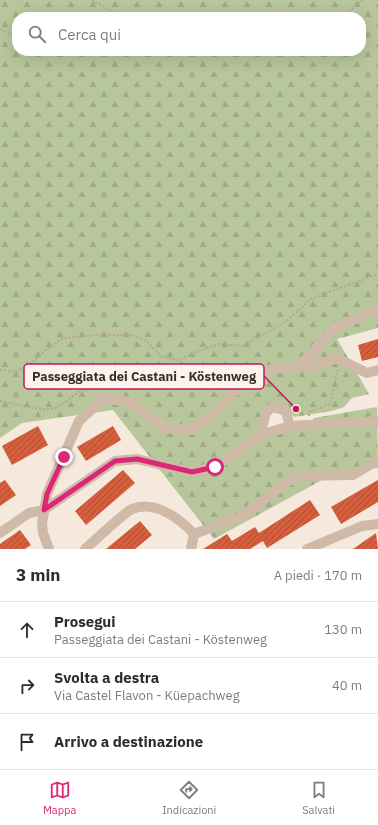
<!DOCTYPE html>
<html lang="it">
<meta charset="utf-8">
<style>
body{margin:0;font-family:"IBM Plex Sans",sans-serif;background:#f2f2f3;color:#2b2b33}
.stop{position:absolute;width:12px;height:12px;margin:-9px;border:3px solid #db2777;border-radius:50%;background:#fff}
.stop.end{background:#db2777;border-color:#fff;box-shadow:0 1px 4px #0008}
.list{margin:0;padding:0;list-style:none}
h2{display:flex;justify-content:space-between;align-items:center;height:52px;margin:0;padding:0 16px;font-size:17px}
h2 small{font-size:13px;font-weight:400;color:#7c7c81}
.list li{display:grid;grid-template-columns:26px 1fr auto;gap:12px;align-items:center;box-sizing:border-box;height:56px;padding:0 16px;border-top:1px solid #e1e1e2}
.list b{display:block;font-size:15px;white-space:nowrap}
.list p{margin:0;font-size:13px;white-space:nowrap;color:#7c7c81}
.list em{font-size:13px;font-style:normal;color:#7c7c81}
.icon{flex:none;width:22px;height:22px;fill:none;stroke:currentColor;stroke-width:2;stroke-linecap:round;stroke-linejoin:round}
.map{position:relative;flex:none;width:378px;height:549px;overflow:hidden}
.search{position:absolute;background:#fff;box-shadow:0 4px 16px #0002;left:12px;right:12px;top:12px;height:44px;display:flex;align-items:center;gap:10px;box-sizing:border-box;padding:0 14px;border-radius:16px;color:#7c7c81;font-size:15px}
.sheet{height:220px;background:#fff}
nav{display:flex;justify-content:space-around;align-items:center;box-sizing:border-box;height:56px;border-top:1px solid #e1e1e2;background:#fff;font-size:11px;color:#7c7c81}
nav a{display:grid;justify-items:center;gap:2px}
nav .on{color:#db2777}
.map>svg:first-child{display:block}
</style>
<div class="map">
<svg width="378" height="549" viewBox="0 0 378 549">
<defs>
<pattern id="forest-firs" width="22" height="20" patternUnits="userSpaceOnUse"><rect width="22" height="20" fill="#b8c69b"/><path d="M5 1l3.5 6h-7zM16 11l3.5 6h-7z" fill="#9faa86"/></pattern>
<pattern id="building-hatch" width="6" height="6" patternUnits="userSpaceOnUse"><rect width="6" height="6" fill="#d2603e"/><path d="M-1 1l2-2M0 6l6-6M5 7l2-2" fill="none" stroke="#ac5034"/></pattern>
</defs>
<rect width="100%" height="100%" fill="#f5e9dd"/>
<!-- forest -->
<path fill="url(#forest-firs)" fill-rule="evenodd" d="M0,0H378V328L337,339L369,394L352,398L344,407L332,411L294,417L288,409L272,407L260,434L309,425L314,418L377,407L378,468L333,474L214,539L113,410L22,423L0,438ZM17,17H361V51H17Z"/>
<!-- building -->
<g fill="url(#building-hatch)">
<polygon points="378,339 378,357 362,361 358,345"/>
<polygon points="38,426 48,445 12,465 2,446"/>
<polygon points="113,426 121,440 86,461 77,447"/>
<polygon points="123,470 135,483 86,525 75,511"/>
<polygon points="5,480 16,495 0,506 0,483"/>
<polygon points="378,480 378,502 341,524 331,507"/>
<polygon points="310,500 320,515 267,548 263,541 250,549 203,549 227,534 232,541 255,527 259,533"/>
<polygon points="140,521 152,535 135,549 106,549"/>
<polygon points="20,530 31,545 25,549 0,549 0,544"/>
<polygon points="376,533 378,549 353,549"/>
</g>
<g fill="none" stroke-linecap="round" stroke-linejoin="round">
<!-- path -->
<g stroke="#bba391" stroke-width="2" stroke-dasharray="2 2" stroke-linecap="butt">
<polyline points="92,0 122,17"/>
<polyline points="343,17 362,0"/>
<polyline points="0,29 17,37"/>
<polyline points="0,370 15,372 29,365 46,350 63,338 96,335 133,335 146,341 161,356 177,360 218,344 243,346 288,320 311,299 378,274"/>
<path d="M0,401C16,404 34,410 50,409C70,407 75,383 98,390"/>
<polyline points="309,416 309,412 330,404 337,372 340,369"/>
</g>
<!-- minor -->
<g stroke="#cfb9a7" stroke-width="10">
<polyline points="300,365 309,368 337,358 367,373 378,370"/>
<polyline points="260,435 266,413 272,407 281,409 286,412 290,426"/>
<polyline points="0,533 29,513 44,510 115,461 137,459 192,472 215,467 260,435 290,426 378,421"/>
<polyline points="194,534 242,516 296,476 353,475 373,463 378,462"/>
<polyline points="49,549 43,533 42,523 47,494 79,421 104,398 130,402 165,428 192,430 216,412 251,373 300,365 335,328 378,309"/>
<path d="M85,549C95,541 122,514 132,509C155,500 179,518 194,534"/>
<polyline points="191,549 194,534"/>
<polyline points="307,549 362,526 378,524"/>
</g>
</g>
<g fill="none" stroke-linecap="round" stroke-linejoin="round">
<!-- route -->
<polyline stroke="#db2777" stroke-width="5" points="64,457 47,494 44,510 115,461 137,459 192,472 215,467"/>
</g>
<!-- callouts -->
<path fill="none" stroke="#c2185b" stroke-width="1.5" d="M296 409L264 376"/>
<circle fill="#c2185b" stroke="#fcf4ea" stroke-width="1.5" cx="296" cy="409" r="4"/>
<rect fill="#fcf4ea" stroke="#c2185b" stroke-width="1.5" x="24" y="364" width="240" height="25" rx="4"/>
<g font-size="13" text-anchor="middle" font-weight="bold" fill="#3b2e28">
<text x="144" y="381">Passeggiata dei Castani - Köstenweg</text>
</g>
</svg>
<div class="stop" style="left:215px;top:467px"></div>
<div class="stop end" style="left:64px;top:457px"></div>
<div class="search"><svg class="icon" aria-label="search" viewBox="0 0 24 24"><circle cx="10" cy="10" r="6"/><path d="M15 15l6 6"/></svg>Cerca qui</div>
</div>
<section class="sheet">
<h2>3 min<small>A piedi · 170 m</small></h2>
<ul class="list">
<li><svg class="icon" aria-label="ahead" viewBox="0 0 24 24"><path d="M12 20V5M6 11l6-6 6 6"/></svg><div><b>Prosegui</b><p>Passeggiata dei Castani - Köstenweg</p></div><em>130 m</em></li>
<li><svg class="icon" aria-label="right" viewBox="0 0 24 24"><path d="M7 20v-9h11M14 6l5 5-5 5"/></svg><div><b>Svolta a destra</b><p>Via Castel Flavon - Küepachweg</p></div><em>40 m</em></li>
<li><svg class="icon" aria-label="arrive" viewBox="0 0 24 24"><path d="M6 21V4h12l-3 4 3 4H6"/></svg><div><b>Arrivo a destinazione</b></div></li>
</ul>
</section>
<nav>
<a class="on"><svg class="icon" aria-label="map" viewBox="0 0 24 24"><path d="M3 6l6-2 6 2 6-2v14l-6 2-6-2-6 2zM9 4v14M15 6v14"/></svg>Mappa</a>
<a><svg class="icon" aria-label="directions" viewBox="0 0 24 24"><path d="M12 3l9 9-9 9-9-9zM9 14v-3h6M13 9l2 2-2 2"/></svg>Indicazioni</a>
<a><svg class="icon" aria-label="saved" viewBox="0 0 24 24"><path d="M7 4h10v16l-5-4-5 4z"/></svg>Salvati</a>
</nav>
